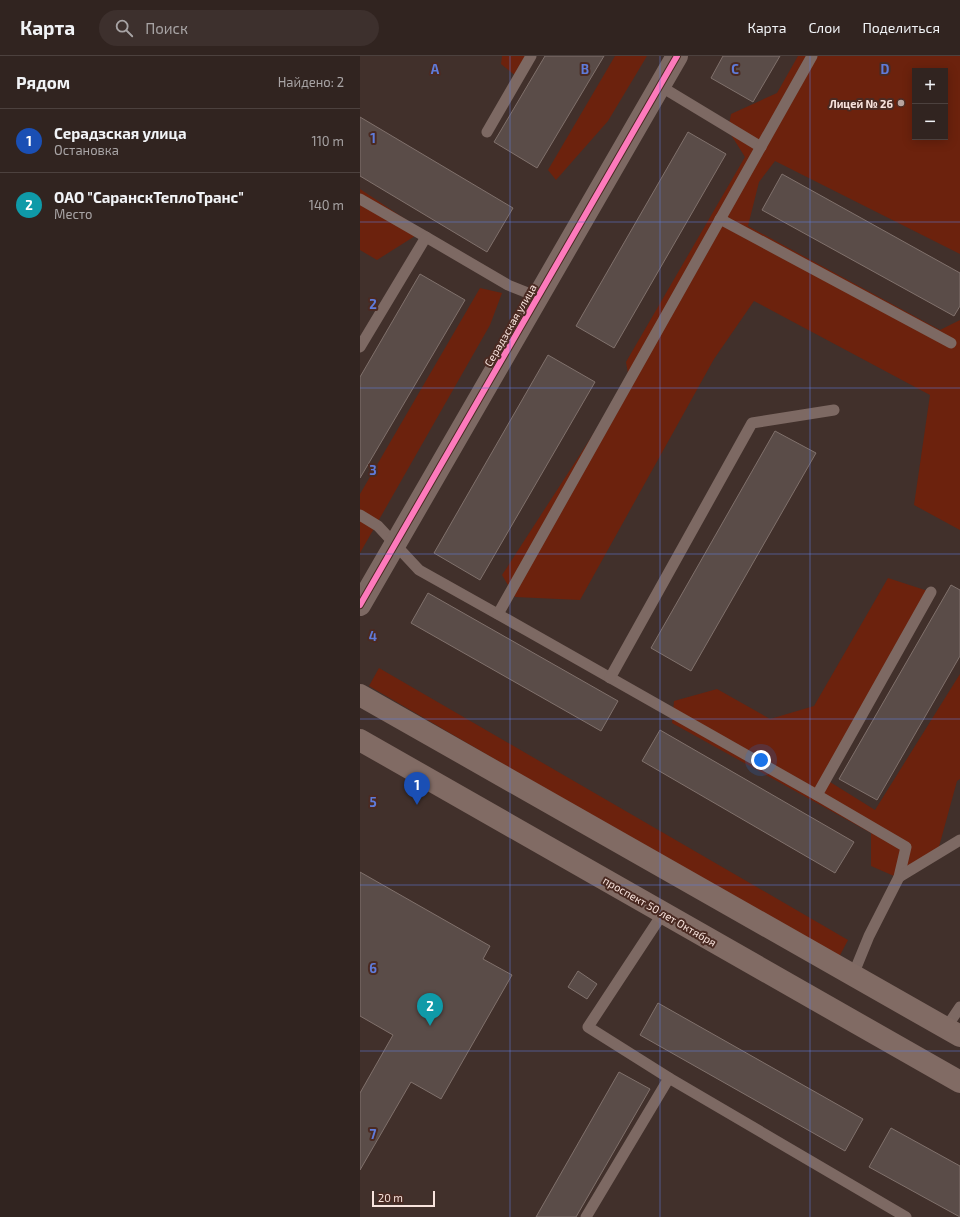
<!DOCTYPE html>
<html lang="ru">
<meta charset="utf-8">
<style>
body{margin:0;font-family:"Exo 2",sans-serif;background:#3d302d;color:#f1f3f6}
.controls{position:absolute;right:12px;top:12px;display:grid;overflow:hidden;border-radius:0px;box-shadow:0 2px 10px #0003}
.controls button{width:36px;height:36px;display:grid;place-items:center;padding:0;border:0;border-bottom:1px solid #4c413e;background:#312420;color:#f1f3f6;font:20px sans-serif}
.scale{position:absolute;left:12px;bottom:10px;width:63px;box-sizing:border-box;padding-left:4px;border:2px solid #f8e3dd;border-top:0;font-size:11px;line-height:14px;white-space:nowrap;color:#f8e3dd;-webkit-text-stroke:3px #4a2a22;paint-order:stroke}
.you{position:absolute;left:401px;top:704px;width:14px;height:14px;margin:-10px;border:3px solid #fff;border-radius:50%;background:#1a73e8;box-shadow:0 0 0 6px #1a73e833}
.badge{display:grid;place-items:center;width:26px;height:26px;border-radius:50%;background:#b8a49f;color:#fff;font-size:13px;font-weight:700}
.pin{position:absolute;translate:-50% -33px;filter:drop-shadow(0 1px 2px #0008)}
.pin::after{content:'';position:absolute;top:21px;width:14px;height:12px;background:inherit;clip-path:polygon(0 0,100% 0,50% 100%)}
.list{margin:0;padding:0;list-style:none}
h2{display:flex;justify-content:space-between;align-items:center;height:52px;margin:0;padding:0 16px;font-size:17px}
h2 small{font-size:13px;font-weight:400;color:#a8a4a5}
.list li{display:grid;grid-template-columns:26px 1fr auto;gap:12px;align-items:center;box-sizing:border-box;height:64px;padding:0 16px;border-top:1px solid #4c413e}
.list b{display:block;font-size:15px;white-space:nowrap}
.list p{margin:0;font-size:13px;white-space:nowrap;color:#a8a4a5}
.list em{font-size:13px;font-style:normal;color:#a8a4a5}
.icon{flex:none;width:22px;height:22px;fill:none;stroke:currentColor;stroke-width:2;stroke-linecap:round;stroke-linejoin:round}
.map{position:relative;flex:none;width:600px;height:1161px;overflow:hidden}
header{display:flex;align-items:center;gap:24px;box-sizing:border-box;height:56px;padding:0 20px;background:#312420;border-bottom:1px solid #4c413e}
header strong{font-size:19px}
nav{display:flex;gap:22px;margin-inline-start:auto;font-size:14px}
.search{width:280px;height:36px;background:#3d302d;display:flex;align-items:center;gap:10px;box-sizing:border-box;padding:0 14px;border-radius:22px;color:#a8a4a5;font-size:15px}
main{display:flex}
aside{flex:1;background:#312420}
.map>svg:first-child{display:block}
</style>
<header>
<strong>Карта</strong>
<div class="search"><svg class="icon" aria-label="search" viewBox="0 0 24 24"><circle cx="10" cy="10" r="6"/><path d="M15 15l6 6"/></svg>Поиск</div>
<nav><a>Карта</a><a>Слои</a><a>Поделиться</a></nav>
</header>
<main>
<aside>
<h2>Рядом<small>Найдено: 2</small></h2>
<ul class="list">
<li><span class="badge" style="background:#1a4fb4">1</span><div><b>Серадзская улица</b><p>Остановка</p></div><em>110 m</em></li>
<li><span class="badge" style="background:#0f9aa8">2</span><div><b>ОАО &quot;СаранскТеплоТранс&quot;</b><p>Место</p></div><em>140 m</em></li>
</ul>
</aside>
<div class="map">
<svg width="600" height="1161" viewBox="0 0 600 1161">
<rect width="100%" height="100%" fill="#41302b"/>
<!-- green -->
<g fill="#6c220d" fill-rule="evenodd">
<polygon points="142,0 169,0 157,21 141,8"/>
<polygon points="255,0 287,0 248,65 196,124 188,114"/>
<path d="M438,0H600V198L415,105L399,126L388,170L580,274L600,264V474L554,449L570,339L394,245L354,303L220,544L155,541L142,519L269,323L266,306L385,101L368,74L371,58L417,37ZM555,15H585V81H555Z"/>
<polygon points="0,133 48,165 55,180 17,204 0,194"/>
<polygon points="120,232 142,237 130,269 0,497 0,438"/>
<polygon points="528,522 571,536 462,721 515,754 600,618 600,723 597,725 577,798 534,820 511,810 511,777 312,667 314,645 357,633 410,663 454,650"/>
<polygon points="19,612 488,884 478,903 9,630"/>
</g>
<!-- building -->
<g fill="#5a4c48" stroke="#80716c">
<polygon points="185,0 244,0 177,112 134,86"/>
<polygon points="363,0 420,0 393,46 351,22"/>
<polygon points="0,61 153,152 127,196 0,120"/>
<polygon points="328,76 366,98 254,292 216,270"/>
<polygon points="422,118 600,217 600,250 594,260 402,154"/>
<polygon points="60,218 105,244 0,422 0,321"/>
<polygon points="188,299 235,326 120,524 74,497"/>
<polygon points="415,375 456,397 331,615 291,592"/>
<polygon points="591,529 600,534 600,600 517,744 479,723"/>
<polygon points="68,537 258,645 241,675 51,567"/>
<polygon points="300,674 494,786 475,817 282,705"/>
<polygon points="0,816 130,890 123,903 152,919 81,1043 51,1026 0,1114 0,1037 33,979 0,960"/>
<polygon points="218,915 237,928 227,943 208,931"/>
<polygon points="298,947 503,1063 485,1095 280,979"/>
<polygon points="259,1016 290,1033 216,1161 176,1161"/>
<polygon points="531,1072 600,1110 600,1161 509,1111"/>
</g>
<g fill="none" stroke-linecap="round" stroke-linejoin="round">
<!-- lane -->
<g stroke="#7d6963" stroke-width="11">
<polyline points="300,30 401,91"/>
<polyline points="127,76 171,0"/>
<polyline points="0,143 66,181"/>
<polyline points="360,163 591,287"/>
<polyline points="0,291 66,181 148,229 178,241"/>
<polyline points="0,459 18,470 59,514 166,574 457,739 546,791 539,821 509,880 493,919"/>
<polyline points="138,558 452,0"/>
<polyline points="250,622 392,367 474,354"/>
<polyline points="457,739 571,536"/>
<polyline points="539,821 600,784"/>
<polyline points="586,972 600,951"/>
<polyline points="309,1022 546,1161"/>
<polyline points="226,1161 309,1022 228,971 303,857"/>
</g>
<!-- street -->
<polyline stroke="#7d6963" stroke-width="22" points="0,549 317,0"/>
<!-- secondary -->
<g stroke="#816b64" stroke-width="22">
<polyline points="0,639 600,980"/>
<polyline points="0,684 600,1026"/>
</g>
<!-- cycleway casing -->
<g stroke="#4a2a22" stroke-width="8">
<polyline id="cycleway" points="0,549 317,0"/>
</g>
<!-- cycleway -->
<use href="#cycleway" stroke="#fd7abc" stroke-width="6"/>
</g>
<!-- grid -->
<path fill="none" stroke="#5f7bda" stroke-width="1" stroke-opacity="0.55" d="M150,0V1161M300,0V1161M450,0V1161M0,166H600M0,332H600M0,498H600M0,663H600M0,829H600M0,995H600"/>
<!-- markers -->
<circle fill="#b8a49f" stroke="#4a2a22" stroke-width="1.5" cx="541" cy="47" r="4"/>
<g text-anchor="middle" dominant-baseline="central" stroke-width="4" stroke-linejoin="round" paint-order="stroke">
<!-- poi labels -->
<g font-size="11" font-weight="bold" fill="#f8e3dd" stroke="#4a2a22" text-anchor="end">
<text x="533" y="47">Лицей № 26</text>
</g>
<!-- street labels -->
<g font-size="11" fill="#f8e3dd" stroke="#4a2a22">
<text transform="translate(150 269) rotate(-60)">Серадзская улица</text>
<text transform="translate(300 855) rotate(30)">проспект 50 лет Октября</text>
</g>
</g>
<g font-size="13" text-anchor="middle" font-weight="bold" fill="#5f7bda" stroke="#4a2a22" stroke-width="4" stroke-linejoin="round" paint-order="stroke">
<text x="75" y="18">A</text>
<text x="225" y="18">B</text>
<text x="375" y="18">C</text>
<text x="525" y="18">D</text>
<text x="13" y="87">1</text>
<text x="13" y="253">2</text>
<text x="13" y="419">3</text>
<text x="13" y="585">4</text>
<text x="13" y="751">5</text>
<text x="13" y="917">6</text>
<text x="13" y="1083">7</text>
</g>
</svg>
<div class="controls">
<button>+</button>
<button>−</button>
</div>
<div class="scale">20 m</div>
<div class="you"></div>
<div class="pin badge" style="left:57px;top:749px;background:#1a4fb4">1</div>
<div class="pin badge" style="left:70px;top:970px;background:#0f9aa8">2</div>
</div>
</main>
